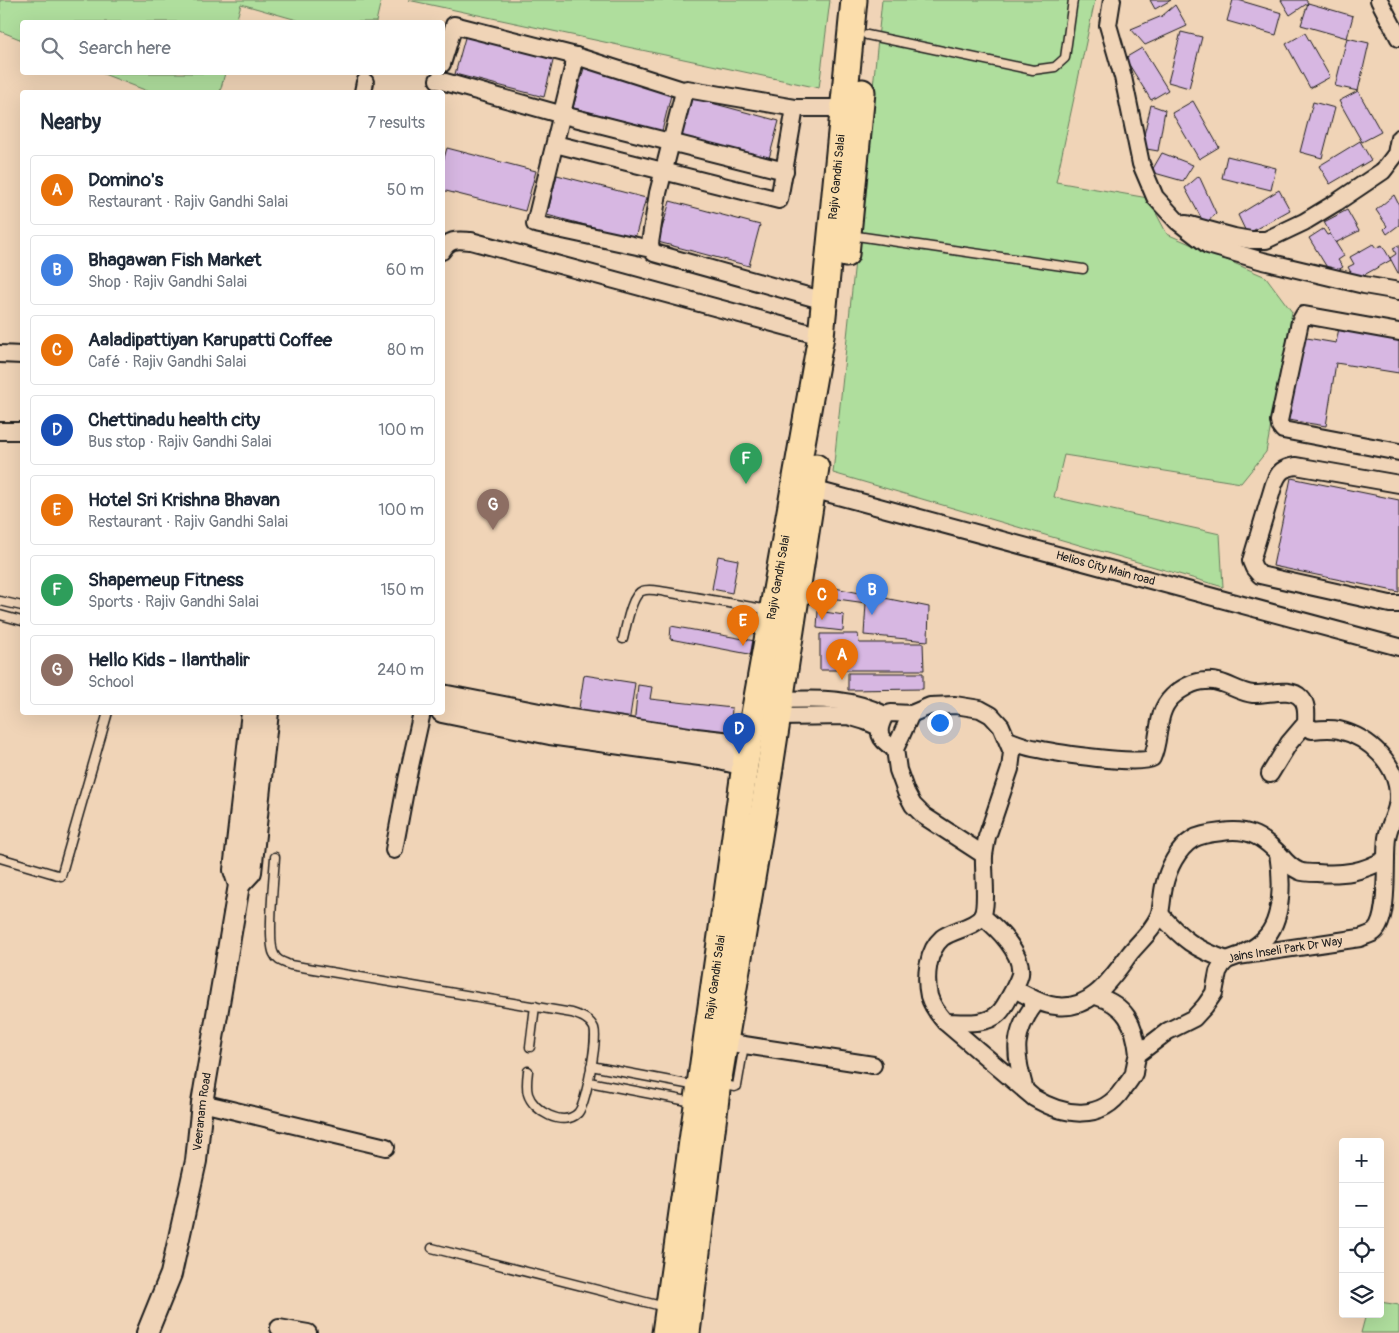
<!DOCTYPE html>
<meta charset="utf-8">
<style>
body{margin:0;font-family:Pangolin,sans-serif;background:#f6f6f7;color:#1f2937}
.controls{position:absolute;right:15px;bottom:15px;display:grid;overflow:hidden;border-radius:5px;box-shadow:0 5px 20px #0002}
.controls button{width:45px;height:45px;display:grid;place-items:center;padding:0;border:0;border-bottom:1px solid #e0e1e3;background:#fff;color:#1f2937;font:25px sans-serif}
.you{position:absolute;left:939px;top:722px;width:18px;height:18px;margin:-12px;border:4px solid #fff;border-radius:50%;background:#1a73e8;box-shadow:0 0 0 8px #1a73e833}
.badge{display:grid;place-items:center;width:32px;height:32px;border-radius:50%;background:#2563eb;color:#fff;font-size:16px;font-weight:700}
.pin{position:absolute;translate:-50% -41px;filter:drop-shadow(0 1px 2px #0008)}
.pin::after{content:'';position:absolute;top:26px;width:18px;height:15px;background:inherit;clip-path:polygon(0 0,100% 0,50% 100%)}
.list{margin:0;padding:0;list-style:none}
h2{display:flex;justify-content:space-between;align-items:center;height:65px;margin:0;padding:0 20px;font-size:21px}
h2 small{font-size:16px;font-weight:400;color:#747a83}
.list li{display:grid;grid-template-columns:32px 1fr auto;gap:15px;align-items:center;box-sizing:border-box;height:70px;margin:0 10px 10px;padding:0 10px;border:1px solid #e0e1e3;border-radius:5px}
.list b{display:block;font-size:19px;white-space:nowrap}
.list p{margin:0;font-size:16px;white-space:nowrap;color:#747a83}
.list em{font-size:16px;font-style:normal;color:#747a83}
.icon{flex:none;width:28px;height:28px;fill:none;stroke:currentColor;stroke-width:2;stroke-linecap:round;stroke-linejoin:round}
.map{position:relative;flex:none;width:1399px;height:1333px;overflow:hidden}
.search{position:absolute;background:#fff;box-shadow:0 5px 20px #0002;left:20px;top:20px;width:425px;height:55px;display:flex;align-items:center;gap:12px;box-sizing:border-box;padding:0 18px;border-radius:5px;color:#747a83;font-size:19px}
.panel{position:absolute;background:#fff;box-shadow:0 5px 20px #0002;left:20px;top:90px;width:425px;height:625px;border-radius:5px}
.map>svg:first-child{display:block}
</style>
<div class="map">
<svg width="1399" height="1333" viewBox="0 0 1399 1333">
<rect width="100%" height="100%" fill="#f0d4b7"/>
<filter id="ink" filterUnits="userSpaceOnUse"><feTurbulence type="fractalNoise" baseFrequency=".02" numOctaves="2"/><feDisplacementMap in="SourceGraphic" scale="10" xChannelSelector="R" yChannelSelector="G"/><feConvolveMatrix kernelMatrix="1 2 1 2 8 2 1 2 1" color-interpolation-filters="sRGB"/></filter>
<g filter="url(#ink)">
<!-- green -->
<g fill="#afde9d" stroke="#667d5c">
<polygon points="0,0 381,0 376,22 304,22 241,4 236,22 22,22 22,40 0,31"/>
<polygon points="408,0 830,0 819,88"/>
<polygon points="882,0 1095,0 1056,182 1148,198 1167,234 1266,277 1292,312 1266,452 1241,483 1064,455 1054,497 1220,534 1223,587 833,473"/>
<polygon points="101,73 225,73 220,92 150,92"/>
<polygon points="1380,1302 1399,1305 1399,1333 1361,1333 1366,1314 1380,1314"/>
</g>
<!-- building -->
<g fill="#d7b7e2" stroke="#1c1c1c">
<polygon points="1150,0 1171,0 1155,9"/>
<polygon points="1233,0 1238,0 1282,13 1276,35 1227,21"/>
<polygon points="1281,0 1306,0 1308,3 1290,15"/>
<polygon points="1308,3 1353,16 1347,38 1301,25"/>
<polygon points="1175,5 1187,26 1145,45 1131,29 1162,16"/>
<polygon points="1181,32 1202,37 1189,88 1168,82"/>
<polygon points="1305,33 1330,77 1310,88 1286,44"/>
<polygon points="466,34 554,57 544,97 455,74"/>
<polygon points="1347,38 1369,43 1358,91 1335,86"/>
<polygon points="1142,48 1168,90 1151,100 1125,58"/>
<polygon points="584,68 672,91 662,131 573,108"/>
<polygon points="1358,91 1381,132 1362,142 1339,101"/>
<polygon points="689,97 779,121 768,162 678,138"/>
<polygon points="1193,101 1219,147 1199,159 1172,113"/>
<polygon points="1313,102 1335,108 1322,158 1300,152"/>
<polygon points="1151,105 1165,110 1158,151 1141,148"/>
<polygon points="1360,141 1371,160 1330,184 1319,166"/>
<polygon points="447,148 536,171 525,211 442,190 442,165"/>
<polygon points="1162,153 1193,165 1183,181 1151,172"/>
<polygon points="1227,156 1276,168 1271,190 1222,178"/>
<polygon points="557,175 646,198 635,238 547,215"/>
<polygon points="1199,176 1216,213 1205,225 1185,188"/>
<polygon points="1279,190 1290,210 1247,234 1238,215"/>
<polygon points="1394,195 1399,205 1399,225 1387,234 1384,229 1387,226 1376,210"/>
<polygon points="670,201 760,225 749,266 658,242"/>
<polygon points="1347,210 1359,231 1335,243 1324,222"/>
<polygon points="1323,229 1327,235 1330,234 1344,256 1338,260 1343,267 1331,274 1309,238"/>
<polygon points="1373,244 1376,248 1382,245 1391,260 1355,280 1348,267 1354,264 1350,257"/>
<polygon points="1399,245 1399,273 1398,273 1390,258 1396,254 1393,248"/>
<polygon points="1339,328 1399,338 1399,373 1336,363 1326,426 1288,420 1301,337 1336,343"/>
<polygon points="1291,478 1399,500 1399,592 1273,566"/>
<polygon points="718,556 738,560 732,593 712,589"/>
<polygon points="825,586 929,607 928,641 864,635 866,603 823,597"/>
<polygon points="818,611 844,615 843,631 817,628"/>
<polygon points="671,626 755,641 754,655 670,639"/>
<polygon points="820,634 858,634 859,643 923,643 924,670 820,670"/>
<polygon points="848,673 923,673 923,689 848,690"/>
<polygon points="584,675 635,683 629,723 578,715"/>
<polygon points="638,685 652,687 650,699 732,708 730,736 634,726"/>
</g>
<g fill="none" stroke-linecap="round" stroke-linejoin="round">
<!-- service casing -->
<g stroke="#1c1c1c" stroke-width="11">
<g id="service">
<polyline points="867,35 1033,70 1055,67 1065,58 1073,0"/>
<polyline points="850,235 1083,269"/>
<polyline points="0,601 22,606"/>
<polyline points="0,615 22,621"/>
<path d="M623,639C626,628 631,595 642,591C649,588 659,591 666,592L769,610"/>
<path d="M275,857C274,874 267,942 274,954C277,961 283,962 290,965L572,1013C581,1016 590,1019 594,1028C598,1039 586,1104 578,1113C563,1128 533,1111 528,1094C526,1087 527,1079 528,1071"/>
<polyline points="0,858 61,876 108,712"/>
<polyline points="530,1047 535,1006"/>
<polyline points="591,1066 697,1086"/>
<polyline points="589,1082 693,1102"/>
<polyline points="721,1084 734,1087 737,1086 744,1045"/>
<polyline points="432,1248 665,1307"/>
</g>
</g>
<!-- minor casing -->
<g stroke="#1c1c1c" stroke-width="20">
<g id="minor">
<polyline points="1112,0 1108,25 1123,77 1141,164 1155,197 1177,221 1208,245 1263,261 1364,285 1399,291"/>
<polyline points="1379,0 1399,38"/>
<polyline points="576,56 535,224 651,249 654,253 825,301"/>
<polyline points="442,64 454,25 576,56 686,91"/>
<polyline points="438,80 563,115 785,171"/>
<polyline points="363,92 365,82"/>
<polyline points="555,144 779,200 795,108"/>
<polyline points="1186,224 1234,237 1251,240 1266,240 1304,222 1337,202 1383,171 1396,154 1399,138"/>
<polyline points="651,249 650,243 658,193 684,92 687,89 795,108 852,108"/>
<path d="M442,251C450,238 457,240 471,241L821,336"/>
<polyline points="1399,332 1304,315 1300,322 1279,421 1280,426 1283,430 1399,452"/>
<polyline points="0,354 22,355"/>
<polyline points="0,431 22,431"/>
<path d="M1399,484L1296,466C1283,468 1279,471 1274,484L1251,561L1254,568L1260,575L1390,604H1399"/>
<path id="s1" d="M812,489L1399,647"/>
<path d="M780,700C818,699 850,697 885,715"/>
<path id="s2" d="M911,714L895,749L898,770L906,792L913,805L924,816L984,855C983,868 988,906 982,916C976,927 952,930 942,938C927,951 925,978 929,996C932,1006 938,1014 945,1022L1034,1098C1064,1116 1101,1122 1123,1089C1127,1084 1132,1078 1134,1073C1135,1066 1136,1060 1138,1054L1168,1031L1194,1018L1205,1006L1214,993L1218,972L1222,965L1227,960L1238,956L1360,938C1364,936 1370,935 1374,932C1390,919 1384,859 1387,838C1389,824 1398,812 1398,798C1399,765 1369,737 1339,730C1331,728 1321,729 1312,730L1306,723C1306,715 1308,705 1301,698C1290,686 1268,695 1253,694C1236,692 1223,679 1206,681C1194,681 1180,689 1172,697C1155,713 1161,739 1152,758C1140,766 1056,753 1038,749C1028,748 1018,744 1008,740"/>
<polyline points="777,717 848,716 865,721 879,727"/>
<path d="M895,749C878,739 876,732 885,715L891,713L911,714L930,706L955,705L980,709L991,715L1001,726L1012,752L1010,769L987,837L984,855"/>
<polyline points="1270,774 1289,743 1306,723"/>
<polyline points="394,850 407,780 422,712"/>
<path d="M1160,914C1182,939 1195,949 1227,960"/>
<path d="M982,916C997,928 1023,953 1020,974C1019,979 1016,984 1014,989C1027,995 1041,1005 1056,1006C1092,1011 1112,977 1131,952C1141,940 1155,928 1160,913C1162,904 1162,895 1164,886C1168,869 1177,849 1193,839C1201,834 1213,833 1222,832C1249,828 1263,837 1281,856C1286,862 1292,868 1299,871C1304,873 1312,873 1317,873C1345,875 1362,872 1386,859"/>
<path d="M1245,952C1252,949 1259,945 1264,939C1284,920 1282,878 1278,853"/>
<path d="M1096,996C1126,1005 1135,1024 1138,1054"/>
<path d="M945,1022C961,1022 986,1026 999,1013C1006,1006 1009,997 1014,989"/>
<polyline points="725,1042 873,1065"/>
<path d="M1025,1090C1014,1052 1012,1033 1037,1001"/>
<polyline points="202,1103 386,1147"/>
<polyline points="279,1328 308,1333"/>
</g>
</g>
<!-- tertiary casing -->
<g stroke="#1c1c1c" stroke-width="24">
<g id="tertiary">
<polyline points="442,695 565,719 696,739 749,745"/>
<polyline points="442,712 550,734 707,756 745,765"/>
<polyline points="239,885 251,872 268,712"/>
<path id="s3" d="M147,1333L171,1274L196,1161L202,1103L239,885L234,870L252,712"/>
</g>
</g>
<!-- primary casing -->
<g stroke="#1c1c1c" stroke-width="29">
<g id="primary">
<polyline points="846,254 862,92"/>
<path id="s4" d="M665,1333L745,765L821,336L854,0"/>
<polyline points="687,1333 717,1090 765,800 816,467"/>
</g>
</g>
<!-- service -->
<use href="#service" stroke="#f0d4b7" stroke-width="8"/>
<!-- minor -->
<use href="#minor" stroke="#f0d4b7" stroke-width="16"/>
<!-- tertiary -->
<use href="#tertiary" stroke="#f0d4b7" stroke-width="20"/>
<!-- primary -->
<use href="#primary" stroke="#fbddab" stroke-width="25"/>
</g>
</g>
<g text-anchor="middle" dominant-baseline="central" stroke-width="4" stroke-linejoin="round" paint-order="stroke">
<!-- street labels -->
<g font-size="12" fill="#1c1c1c" stroke="#f0d4b7">
<text stroke="none"><textPath href="#s4" startOffset="1169">Rajiv Gandhi Salai</textPath></text>
<text stroke="none"><textPath href="#s1" startOffset="304">Helios City Main road</textPath></text>
<text stroke="none"><textPath href="#s4" startOffset="764">Rajiv Gandhi Salai</textPath></text>
<text stroke="none"><textPath href="#s2" startOffset="836">Jains Inseli Park Dr Way</textPath></text>
<text stroke="none"><textPath href="#s4" startOffset="359">Rajiv Gandhi Salai</textPath></text>
<text stroke="none"><textPath href="#s3" startOffset="229">Veeranam Road</textPath></text>
</g>
</g>
</svg>
<div class="controls">
<button>+</button>
<button>−</button>
<button><svg class="icon" aria-label="locate" viewBox="0 0 24 24"><circle cx="12" cy="12" r="6"/><path d="M12 2v4M12 18v4M2 12h4M18 12h4"/></svg></button>
<button><svg class="icon" aria-label="layers" viewBox="0 0 24 24"><path d="M12 4l9 5-9 5-9-5zM3 14l9 5 9-5"/></svg></button>
</div>
<div class="you"></div>
<div class="pin badge" style="left:842px;top:680px;background:#e8710a">A</div>
<div class="pin badge" style="left:872px;top:615px;background:#3f7fe0">B</div>
<div class="pin badge" style="left:822px;top:620px;background:#e8710a">C</div>
<div class="pin badge" style="left:739px;top:754px;background:#1a4fb4">D</div>
<div class="pin badge" style="left:743px;top:646px;background:#e8710a">E</div>
<div class="pin badge" style="left:746px;top:484px;background:#2e9e5b">F</div>
<div class="pin badge" style="left:493px;top:530px;background:#8d6e63">G</div>
<div class="search"><svg class="icon" aria-label="search" viewBox="0 0 24 24"><circle cx="10" cy="10" r="6"/><path d="M15 15l6 6"/></svg>Search here</div>
<section class="panel">
<h2>Nearby<small>7 results</small></h2>
<ul class="list">
<li><span class="badge" style="background:#e8710a">A</span><div><b>Domino's</b><p>Restaurant · Rajiv Gandhi Salai</p></div><em>50 m</em></li>
<li><span class="badge" style="background:#3f7fe0">B</span><div><b>Bhagawan Fish Market</b><p>Shop · Rajiv Gandhi Salai</p></div><em>60 m</em></li>
<li><span class="badge" style="background:#e8710a">C</span><div><b>Aaladipattiyan Karupatti Coffee</b><p>Café · Rajiv Gandhi Salai</p></div><em>80 m</em></li>
<li><span class="badge" style="background:#1a4fb4">D</span><div><b>Chettinadu health city</b><p>Bus stop · Rajiv Gandhi Salai</p></div><em>100 m</em></li>
<li><span class="badge" style="background:#e8710a">E</span><div><b>Hotel Sri Krishna Bhavan</b><p>Restaurant · Rajiv Gandhi Salai</p></div><em>100 m</em></li>
<li><span class="badge" style="background:#2e9e5b">F</span><div><b>Shapemeup Fitness</b><p>Sports · Rajiv Gandhi Salai</p></div><em>150 m</em></li>
<li><span class="badge" style="background:#8d6e63">G</span><div><b>Hello Kids - Ilanthalir</b><p>School</p></div><em>240 m</em></li>
</ul>
</section>
</div>
